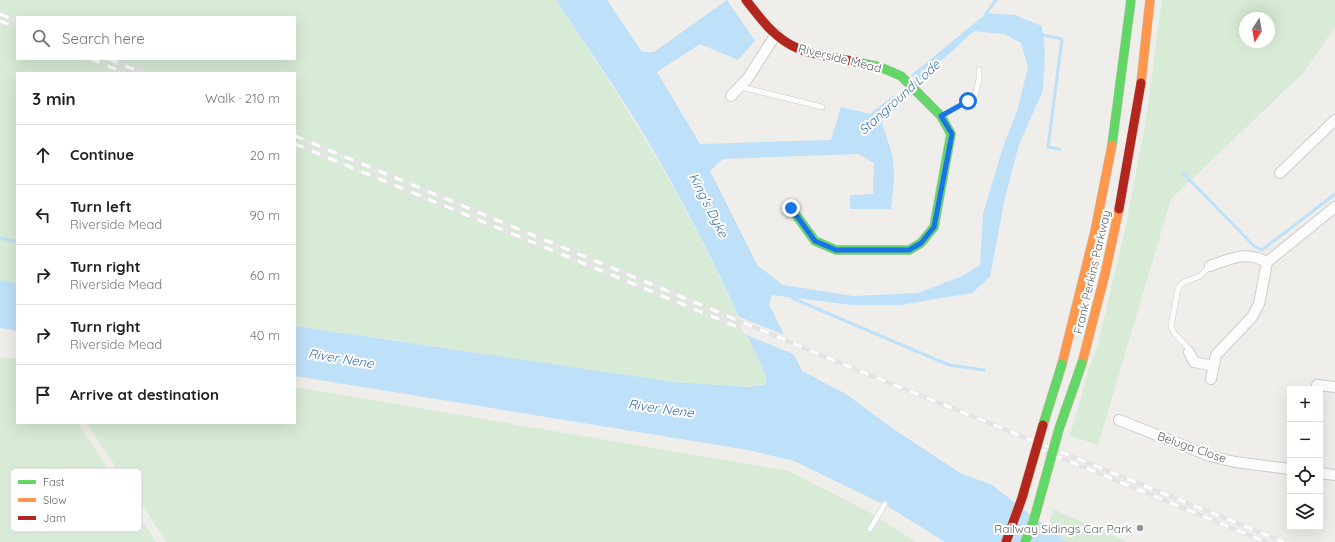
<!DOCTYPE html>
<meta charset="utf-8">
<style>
body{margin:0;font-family:Quicksand,sans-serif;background:#f6f6f6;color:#222}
.controls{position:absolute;right:12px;bottom:12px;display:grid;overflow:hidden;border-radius:0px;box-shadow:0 4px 16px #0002}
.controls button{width:36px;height:36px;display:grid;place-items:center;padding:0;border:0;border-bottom:1px solid #e0e0e0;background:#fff;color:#222;font:20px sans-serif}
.compass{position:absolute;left:1239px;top:12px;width:36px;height:36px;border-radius:50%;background:#fff;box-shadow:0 4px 16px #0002;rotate:191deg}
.stop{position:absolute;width:12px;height:12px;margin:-9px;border:3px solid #1a73e8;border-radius:50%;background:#fff}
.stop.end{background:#1a73e8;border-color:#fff;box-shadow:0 1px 4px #0008}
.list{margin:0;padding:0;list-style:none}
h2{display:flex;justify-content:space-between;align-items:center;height:52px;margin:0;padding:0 16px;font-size:17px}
h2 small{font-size:13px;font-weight:400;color:#767676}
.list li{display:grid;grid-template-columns:26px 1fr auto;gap:12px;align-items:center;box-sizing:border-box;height:60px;padding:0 16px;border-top:1px solid #e0e0e0}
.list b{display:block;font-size:15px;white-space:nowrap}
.list p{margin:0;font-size:13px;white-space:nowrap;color:#767676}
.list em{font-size:13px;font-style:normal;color:#767676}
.icon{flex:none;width:22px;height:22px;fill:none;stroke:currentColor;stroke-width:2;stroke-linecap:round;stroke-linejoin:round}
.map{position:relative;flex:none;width:1335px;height:542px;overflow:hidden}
.search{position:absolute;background:#fff;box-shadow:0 4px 16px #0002;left:16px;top:16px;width:280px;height:44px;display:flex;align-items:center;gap:10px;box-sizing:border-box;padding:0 14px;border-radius:0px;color:#767676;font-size:15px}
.panel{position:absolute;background:#fff;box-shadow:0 4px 16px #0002;left:16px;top:72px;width:280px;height:352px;border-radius:0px}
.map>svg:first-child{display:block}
</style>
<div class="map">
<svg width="1335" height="542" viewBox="0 0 1335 542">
<rect width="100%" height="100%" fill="#efeeea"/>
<!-- green -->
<g fill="#d8ebd6" fill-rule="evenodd">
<path d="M0,0H556C595,59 634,119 669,180C704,243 735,308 765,374L766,382C743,401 483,354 438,347C391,340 343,333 295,326V73H17V283L0,280ZM17,17H295V59H17Z"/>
<path d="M1162,0H1335V27L1304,72L1171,199L1098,445L1070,436L1089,368L1098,344L1126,225L1145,125ZM1245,18H1269V42H1245Z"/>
<polygon points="0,357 17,359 17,423 78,423 156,542 0,542"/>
<polygon points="295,387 789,471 869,512 916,542 167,542 86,423 295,423"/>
<polygon points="1053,509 1128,542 1066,542 1048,529"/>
</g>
<!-- water -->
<g fill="#bfe0f9">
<path d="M556,0H607L642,52H654L727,0L755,41L738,60L700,44L657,72L700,144L831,140L841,107L870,114L894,95L900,102L882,123L893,157L894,182L891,209H850V195L873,194L874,163L858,154L723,159L710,171L757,265L783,285L853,296L918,293L960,277L980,265L983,214L1002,150L1018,108L1028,67L1021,43L1004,34L974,31L917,81L911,75L987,13L1015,15L1042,26L1045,52L1043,90L1019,145L1005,197L990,277L972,293L900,305H851L772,295L769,304L802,371L846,394L892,428L960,473L992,485L1066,542H945L889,507L794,461L748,450L295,376V326L673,382L747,387L763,385L766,382V377C727,288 685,201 634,118C609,78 582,39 556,0Z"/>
<polygon points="0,280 17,283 17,331 0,328"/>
</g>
<!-- pier -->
<polygon fill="#efeeea" points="735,315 787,336 796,355 744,334"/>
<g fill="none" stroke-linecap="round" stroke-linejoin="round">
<!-- stream -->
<g stroke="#bfe0f9" stroke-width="3">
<polyline points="985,15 996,0"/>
<polyline points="1043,35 1062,39 1048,147 1060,149"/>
<polyline points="913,84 958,44"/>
<polyline points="895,100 907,89"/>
<polyline points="1183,173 1254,246 1262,250 1335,194"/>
<polyline points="0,238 17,242"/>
<polyline points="792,298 949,365 984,370"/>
</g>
<!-- lane casing -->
<g stroke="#cbcccc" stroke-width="6">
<g id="lane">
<polyline points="741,87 822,107"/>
<polyline points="942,115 975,96 979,79 979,70"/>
<polyline points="1189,352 1188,348 1174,333 1171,326 1178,289 1182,283 1200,276 1210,266"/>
<polyline points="870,529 885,504"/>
</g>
</g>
<!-- street casing -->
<g stroke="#cbcccc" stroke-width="12">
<g id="street">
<polyline points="731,96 748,78 776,34"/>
<polyline points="1280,173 1335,120"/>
<path d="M1210,266C1233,258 1244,251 1267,262"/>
<polyline points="1189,352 1194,362 1213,366"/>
<polyline points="1211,379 1216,355 1252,317 1259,304 1267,262 1335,207"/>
<polyline points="1317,385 1335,387"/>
<polyline points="1119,420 1210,456 1235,462 1290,469"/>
<polyline points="1320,473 1335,475"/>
</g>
</g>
<!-- fast casing -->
<g stroke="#cacacb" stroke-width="10">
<g id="fast">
<polyline points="1112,145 1131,0"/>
<polyline points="791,208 815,241 836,250 909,250 921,243 934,227 951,134 941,116 901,76 880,67 856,62"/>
</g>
</g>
<!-- slow casing -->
<g stroke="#cacacb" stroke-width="10">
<g id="slow">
<polyline points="1141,83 1150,0"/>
<polyline points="1082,363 1105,274 1119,209"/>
<polyline points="1062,364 1095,231 1112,145"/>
</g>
</g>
<!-- jam casing -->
<g stroke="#cacacb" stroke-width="10">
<g id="jam">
<path d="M746,0C761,19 774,38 797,48C811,55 840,58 856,62"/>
<polyline points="1119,209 1141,83"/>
</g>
</g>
<!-- lane -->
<use href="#lane" stroke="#fdfcfc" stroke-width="5"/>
<!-- street -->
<use href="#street" stroke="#fdfcfc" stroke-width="10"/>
<!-- fast -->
<use href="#fast" stroke="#63d668" stroke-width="9"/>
<!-- slow -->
<use href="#slow" stroke="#ff974d" stroke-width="9"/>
<!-- jam -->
<use href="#jam" stroke="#b3261e" stroke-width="9"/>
<!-- rail casing -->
<g stroke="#e4e4e4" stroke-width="4.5">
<g id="rail">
<polyline points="0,14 17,21"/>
<polyline points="0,21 17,28"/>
<polyline points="91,59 125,73"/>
<polyline points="109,59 143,73"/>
<polyline points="295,136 850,367 1284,542"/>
<polyline points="295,144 740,328"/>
<polyline points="1037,448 1266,542"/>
</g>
</g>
<!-- rail -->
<use href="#rail" stroke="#fff" stroke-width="3" stroke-dasharray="9" stroke-linecap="butt"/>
<!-- fast-bridge casing -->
<g stroke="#c8b996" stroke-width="10" stroke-linecap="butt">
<g id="fast-bridge">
<polyline points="1043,425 1062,364"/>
<polyline points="1025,542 1033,523 1059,429 1082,363"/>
</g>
</g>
<!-- jam-bridge casing -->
<g stroke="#c8b996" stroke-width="10" stroke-linecap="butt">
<polyline id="jam-bridge" points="1006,542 1022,498 1043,425"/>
</g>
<!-- fast-bridge -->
<use href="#fast-bridge" stroke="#63d668" stroke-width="9"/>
<!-- jam-bridge -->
<use href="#jam-bridge" stroke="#b3261e" stroke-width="9"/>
</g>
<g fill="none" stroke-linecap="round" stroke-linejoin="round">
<!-- route -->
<polyline stroke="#1a73e8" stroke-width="5" points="791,208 815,241 836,250 909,250 921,243 934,227 952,134 941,116 968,101"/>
</g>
<!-- markers -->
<circle fill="#919496" stroke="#fff" stroke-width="1.5" cx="1140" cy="528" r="4"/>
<g text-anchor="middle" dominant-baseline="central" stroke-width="4" stroke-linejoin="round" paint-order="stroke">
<!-- street labels -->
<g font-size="12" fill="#5f6368" stroke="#fff">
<text transform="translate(840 58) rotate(14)">Riverside Mead</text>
<text transform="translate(1092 272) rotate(-77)">Frank Perkins Parkway</text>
<text transform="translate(1192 447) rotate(19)">Beluga Close</text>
</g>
<!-- poi labels -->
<g font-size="12" fill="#5f6368" stroke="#fff" text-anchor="end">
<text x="1132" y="528">Railway Sidings Car Park</text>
</g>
<!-- water labels -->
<g font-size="13" font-style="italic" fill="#4174aa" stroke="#fff">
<text transform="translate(899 97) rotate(-42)">Stanground Lode</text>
<text transform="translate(709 205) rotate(63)">King's Dyke</text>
<text transform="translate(341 358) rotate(9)">River Nene</text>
<text transform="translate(661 408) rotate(8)">River Nene</text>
</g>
</g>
<!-- legend -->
<rect x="10" y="468" width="132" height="64" rx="6" fill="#fff" stroke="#cfd0d2" stroke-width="1"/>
<rect x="18" y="480" width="18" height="4" fill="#63d668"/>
<rect x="18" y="498" width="18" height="4" fill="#ff974d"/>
<rect x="18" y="516" width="18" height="4" fill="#b3261e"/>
<g font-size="11" fill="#5f6368">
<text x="43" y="486">Fast</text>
<text x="43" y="504">Slow</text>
<text x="43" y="522">Jam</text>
</g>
</svg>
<div class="controls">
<button>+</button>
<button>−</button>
<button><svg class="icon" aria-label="locate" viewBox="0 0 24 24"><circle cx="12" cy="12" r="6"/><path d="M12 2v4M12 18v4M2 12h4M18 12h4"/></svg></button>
<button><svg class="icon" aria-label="layers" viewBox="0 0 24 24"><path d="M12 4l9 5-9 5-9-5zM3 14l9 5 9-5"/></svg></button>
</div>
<svg class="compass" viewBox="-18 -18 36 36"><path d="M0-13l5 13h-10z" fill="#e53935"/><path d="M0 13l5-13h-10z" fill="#767676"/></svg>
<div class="stop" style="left:968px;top:101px"></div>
<div class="stop end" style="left:791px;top:208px"></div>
<div class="search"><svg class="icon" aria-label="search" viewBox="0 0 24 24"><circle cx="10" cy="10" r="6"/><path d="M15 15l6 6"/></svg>Search here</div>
<section class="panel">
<h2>3 min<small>Walk · 210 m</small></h2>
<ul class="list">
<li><svg class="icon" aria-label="ahead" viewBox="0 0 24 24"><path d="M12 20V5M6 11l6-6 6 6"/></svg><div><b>Continue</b></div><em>20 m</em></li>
<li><svg class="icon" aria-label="left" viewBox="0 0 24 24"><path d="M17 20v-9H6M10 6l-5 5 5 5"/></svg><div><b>Turn left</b><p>Riverside Mead</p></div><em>90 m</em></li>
<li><svg class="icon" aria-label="right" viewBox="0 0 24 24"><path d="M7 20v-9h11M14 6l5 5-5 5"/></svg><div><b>Turn right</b><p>Riverside Mead</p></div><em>60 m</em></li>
<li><svg class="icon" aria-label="right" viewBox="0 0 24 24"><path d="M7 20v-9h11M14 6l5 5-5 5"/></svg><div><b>Turn right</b><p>Riverside Mead</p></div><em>40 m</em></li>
<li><svg class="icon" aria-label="arrive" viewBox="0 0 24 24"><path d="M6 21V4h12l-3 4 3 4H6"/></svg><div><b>Arrive at destination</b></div></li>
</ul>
</section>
</div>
